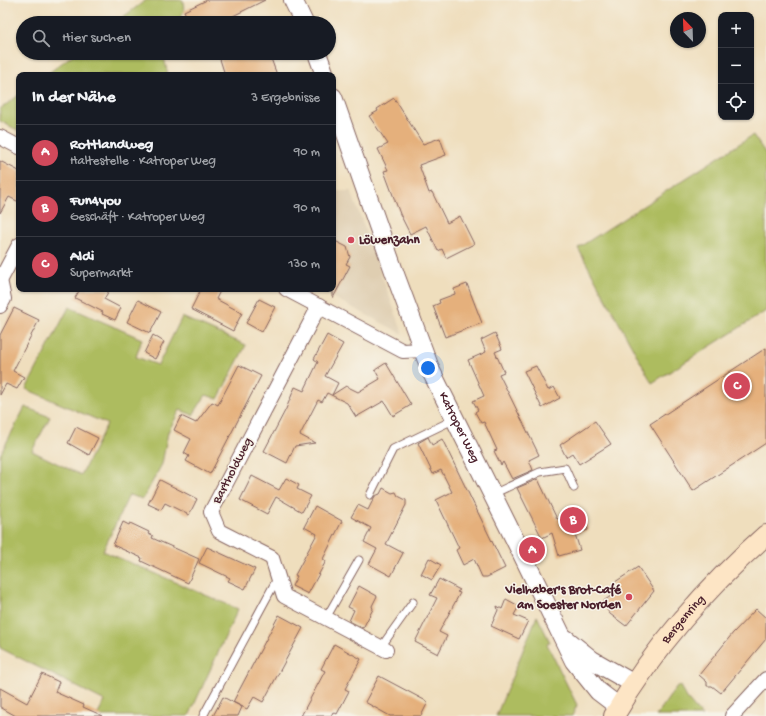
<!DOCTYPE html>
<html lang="de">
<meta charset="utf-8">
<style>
body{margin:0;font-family:"Gochi Hand",sans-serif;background:#20242c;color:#f1f3f6}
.controls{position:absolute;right:12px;top:12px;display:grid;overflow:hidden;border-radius:8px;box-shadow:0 1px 3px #0004}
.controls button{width:36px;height:36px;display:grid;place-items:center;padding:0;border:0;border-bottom:1px solid #363941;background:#171b24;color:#f1f3f6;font:20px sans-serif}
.compass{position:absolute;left:670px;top:12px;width:36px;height:36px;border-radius:50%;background:#171b24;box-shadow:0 1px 3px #0004;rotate:337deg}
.you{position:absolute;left:428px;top:368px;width:14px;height:14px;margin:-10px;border:3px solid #fff;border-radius:50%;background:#1a73e8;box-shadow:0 0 0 6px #1a73e833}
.badge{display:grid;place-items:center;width:26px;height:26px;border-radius:50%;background:#d1495b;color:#fff;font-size:13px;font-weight:700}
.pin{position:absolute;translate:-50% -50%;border:2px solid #fff;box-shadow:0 1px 4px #0006}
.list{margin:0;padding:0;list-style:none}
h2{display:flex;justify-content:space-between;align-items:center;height:52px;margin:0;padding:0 16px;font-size:17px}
h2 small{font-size:13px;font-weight:400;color:#9ea1a6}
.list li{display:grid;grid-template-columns:26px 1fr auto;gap:12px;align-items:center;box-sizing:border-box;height:56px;padding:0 16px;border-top:1px solid #363941}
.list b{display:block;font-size:15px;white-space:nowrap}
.list p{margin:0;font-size:13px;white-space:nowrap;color:#9ea1a6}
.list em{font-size:13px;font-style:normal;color:#9ea1a6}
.icon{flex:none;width:22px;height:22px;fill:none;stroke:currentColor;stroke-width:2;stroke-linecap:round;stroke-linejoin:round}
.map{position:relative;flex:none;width:766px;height:716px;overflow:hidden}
.search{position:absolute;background:#171b24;box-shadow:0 1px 3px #0004;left:16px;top:16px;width:320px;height:44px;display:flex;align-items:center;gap:10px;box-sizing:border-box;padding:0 14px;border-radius:22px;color:#9ea1a6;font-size:15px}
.panel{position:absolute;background:#171b24;box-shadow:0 1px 3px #0004;left:16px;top:72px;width:320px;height:220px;border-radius:8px}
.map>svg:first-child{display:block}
</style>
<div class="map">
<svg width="766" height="716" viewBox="0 0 766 716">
<rect width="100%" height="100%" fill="#f7f3e8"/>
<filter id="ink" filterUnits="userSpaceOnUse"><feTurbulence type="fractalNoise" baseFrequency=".025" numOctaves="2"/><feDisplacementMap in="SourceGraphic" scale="8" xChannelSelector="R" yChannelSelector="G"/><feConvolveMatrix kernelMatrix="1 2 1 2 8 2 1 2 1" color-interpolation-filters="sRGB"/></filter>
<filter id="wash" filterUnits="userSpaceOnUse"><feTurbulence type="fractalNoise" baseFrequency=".012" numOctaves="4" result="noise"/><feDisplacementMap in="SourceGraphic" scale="16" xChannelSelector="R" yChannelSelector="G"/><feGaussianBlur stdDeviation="0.9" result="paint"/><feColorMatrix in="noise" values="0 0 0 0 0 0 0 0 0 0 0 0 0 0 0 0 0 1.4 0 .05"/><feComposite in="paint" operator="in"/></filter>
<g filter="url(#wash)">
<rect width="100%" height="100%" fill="#efdebd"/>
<!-- built -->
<polygon fill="#dfceb1" points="333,191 351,191 403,334 317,289 333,289"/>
<!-- green -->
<g fill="#adbc5e" stroke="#7c6e44">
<polygon points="146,0 183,0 184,11 177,23 115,23"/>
<polygon points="75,53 163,53 168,75 46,75"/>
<polygon points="19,95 19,131 0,121 0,109"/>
<polygon points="753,135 766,154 766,311 652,383 578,248"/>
<polygon points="69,307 142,339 136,357 158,365 182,317 246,345 218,399 206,395 193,415 180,410 168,432 162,464 143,499 129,495 103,551 238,609 189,716 97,716 105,701 0,648 0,455 25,407 50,417 32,451 81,475 107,424 26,389"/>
<polygon points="537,616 550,642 547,644 577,705 572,716 496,716"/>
<polygon points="677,686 680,686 686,698 702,716 656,716"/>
</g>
<g id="blocks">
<!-- building -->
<g fill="#e5b07c">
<polygon points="207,0 265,0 233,16 235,23 190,23 184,11"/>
<polygon points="218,53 269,53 277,75 225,75"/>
<polygon points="394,98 423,144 440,138 446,155 419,165 429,193 432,192 447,223 460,216 474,244 446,258 442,249 438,251 426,226 410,234 400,214 384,171 388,170 378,149 388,144 369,116 378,111 377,109"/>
<polygon points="0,161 19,171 19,202 9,197 0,213"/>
<polygon points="333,240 347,247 350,257 346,264 350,266 333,298"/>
<polygon points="467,284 482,323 445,337 433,306 440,303 439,300 455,294 454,289"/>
<polygon points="80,289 110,289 104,299 121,308 115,320 102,314 103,312 75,298"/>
<polygon points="201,289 221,289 216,299 242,313 233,331 191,309"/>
<polygon points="259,299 275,307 262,332 246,323"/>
<polygon points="138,300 161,312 150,333 127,322"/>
<polygon points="14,308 39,320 13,371 24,377 17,389 6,384 0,395 0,335"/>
<polygon points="495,333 502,349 495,352 504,372 499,374 539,455 529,460 533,470 512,479 503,462 501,465 494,451 497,450 491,437 484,422 481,423 475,412 478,410 473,401 484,396 468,360 486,352 481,340"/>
<polygon points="153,335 164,342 155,359 144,353"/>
<polygon points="327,335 343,344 325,376 338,383 332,395 346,386 358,392 380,379 375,370 386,363 411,405 393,416 384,401 356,417 347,403 327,393 322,402 318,400 300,435 315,443 295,446 287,463 264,451 286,409 295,387 304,391 318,362 314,359"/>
<polygon points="766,348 766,443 693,491 650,424"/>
<polygon points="239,365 261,376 210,474 186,461 189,456 184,453 191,439 174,430 181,416 196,423 212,402 218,405"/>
<polygon points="536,366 548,390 554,387 560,398 542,408 524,371"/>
<polygon points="595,421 611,444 579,464 572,453 566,457 560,445"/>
<polygon points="76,427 98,438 89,455 68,443"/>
<polygon points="428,437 432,445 442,439 505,568 487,577 482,577 474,559 463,565 456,550 459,548 436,500 452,492 441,470 433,474 418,443"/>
<polygon points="252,476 279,490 286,478 299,485 297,489 311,496 302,512 276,497 267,514 240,500"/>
<polygon points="538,479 557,519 583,511 588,530 575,534 580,550 559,556 552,533 542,538 517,488"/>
<polygon points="160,480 197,499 189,515 165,503 161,510 148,504"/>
<polygon points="383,488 392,493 396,492 398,496 406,500 406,505 386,544 403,553 391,576 369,564 377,549 364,542 371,528 351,517 358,505 368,510 375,496 380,494"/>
<polygon points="315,506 342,521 323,559 326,561 308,594 292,586 297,576 295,575 317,534 304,527"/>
<polygon points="123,522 129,525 130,523 149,532 148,534 153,536 152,538 199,559 188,583 141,561 142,558 113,545"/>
<polygon points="207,547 255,569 245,589 228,581 230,578 199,563"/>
<polygon points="429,558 441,565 432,580 421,574"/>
<polygon points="638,567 654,591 626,626 610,614 602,602 617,592 612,584"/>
<polygon points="439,579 460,590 457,592 460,593 439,632 447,636 438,654 415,642 437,598 430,595"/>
<polygon points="359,586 377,596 372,606 373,609 363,628 349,621 354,610 348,607"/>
<polygon points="506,599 519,606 514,615 528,621 519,639 491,626 498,610 497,606 502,609"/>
<polygon points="756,609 766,618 766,639 721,693 712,686 707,686 707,682 699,675 733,633"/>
<polygon points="279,615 303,628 263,702 254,697 247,709 233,702"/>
<polygon points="334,644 361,659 345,689 349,691 337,714 333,712 331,716 301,716 325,671 321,669"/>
<polygon points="42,674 59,682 55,692 84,705 83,707 103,716 16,716 0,707 0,688 27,703"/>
<polygon points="379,676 428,702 421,716 390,716 365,702"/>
<polygon points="223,697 242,707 238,716 213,716"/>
</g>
</g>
</g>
<g filter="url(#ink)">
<use href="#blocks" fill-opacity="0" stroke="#84625e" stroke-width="1"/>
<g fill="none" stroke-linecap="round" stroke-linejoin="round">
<!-- service casing -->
<g stroke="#84625e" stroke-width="9">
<g id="service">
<polyline points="493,494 540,472 565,468 574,488"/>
<polyline points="370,495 393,449 455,419"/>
<polyline points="326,618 359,560"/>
<polyline points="381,647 413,602"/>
<polyline points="203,716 278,577"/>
</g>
</g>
<!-- minor casing -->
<g stroke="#84625e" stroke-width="16">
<g id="minor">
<polyline points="0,137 19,147"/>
<polyline points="0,281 19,245"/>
<polyline points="286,289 403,351 422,350"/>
<polyline points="0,306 4,299 0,280"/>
<polyline points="319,306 211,512 219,531 272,558 284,596 386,650"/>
<polyline points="732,716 766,679"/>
</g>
</g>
<!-- tertiary casing -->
<g stroke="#84625e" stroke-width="20">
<g id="tertiary">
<polyline points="293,0 304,23"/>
<polyline points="317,53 325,75"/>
<path id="s1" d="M333,97L396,277L431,371L522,554L574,661L598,691L619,707"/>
<polyline points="566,639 592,660 634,684"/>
</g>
</g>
<!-- secondary casing -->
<g stroke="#84625e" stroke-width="22">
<g id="secondary">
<path id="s2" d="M614,716C653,649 708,586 766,535"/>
</g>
</g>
<!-- service -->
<use href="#service" stroke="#fff" stroke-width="7"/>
<!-- minor -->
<use href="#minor" stroke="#fff" stroke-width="14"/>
<!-- tertiary -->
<use href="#tertiary" stroke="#fff" stroke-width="18"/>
<!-- secondary -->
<use href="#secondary" stroke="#fde5c5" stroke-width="20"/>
</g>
</g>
<!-- markers -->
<g fill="#d1495b" stroke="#f7f3e8" stroke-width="1.5">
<circle cx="351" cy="240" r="4"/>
<circle cx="629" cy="597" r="4"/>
</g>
<g text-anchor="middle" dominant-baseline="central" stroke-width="3" stroke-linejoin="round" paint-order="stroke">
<!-- poi labels -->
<g font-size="13" font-weight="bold" fill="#4a1f2b" stroke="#f7f3e8" text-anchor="start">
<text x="359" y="240">Löwenzahn</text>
<text x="621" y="590" text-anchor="end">Vielhaber's Brot-Café<tspan x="621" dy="15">am Soester Norden</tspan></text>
</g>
<!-- street labels -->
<g font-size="13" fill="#4a1f2b" stroke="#f7f3e8">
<text stroke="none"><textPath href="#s1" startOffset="354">Katroper Weg</textPath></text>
<text transform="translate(233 471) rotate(-63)">Bartholdweg</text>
<text stroke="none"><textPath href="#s2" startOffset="119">Bergenring</textPath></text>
</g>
</g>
</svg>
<div class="controls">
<button>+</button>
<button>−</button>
<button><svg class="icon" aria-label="locate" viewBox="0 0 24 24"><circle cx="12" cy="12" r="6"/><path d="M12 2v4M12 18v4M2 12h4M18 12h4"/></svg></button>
</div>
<svg class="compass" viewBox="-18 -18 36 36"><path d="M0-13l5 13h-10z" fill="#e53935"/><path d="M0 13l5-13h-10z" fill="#9ea1a6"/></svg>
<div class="you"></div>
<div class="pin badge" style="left:532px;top:550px">A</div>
<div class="pin badge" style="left:573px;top:520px">B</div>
<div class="pin badge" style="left:737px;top:386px">C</div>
<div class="search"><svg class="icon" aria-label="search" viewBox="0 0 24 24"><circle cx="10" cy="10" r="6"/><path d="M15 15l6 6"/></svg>Hier suchen</div>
<section class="panel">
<h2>In der Nähe<small>3 Ergebnisse</small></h2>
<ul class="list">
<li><span class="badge">A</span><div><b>Rottlandweg</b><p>Haltestelle · Katroper Weg</p></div><em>90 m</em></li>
<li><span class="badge">B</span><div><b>Fun4you</b><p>Geschäft · Katroper Weg</p></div><em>90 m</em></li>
<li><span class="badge">C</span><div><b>Aldi</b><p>Supermarkt</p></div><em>130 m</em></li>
</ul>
</section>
</div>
